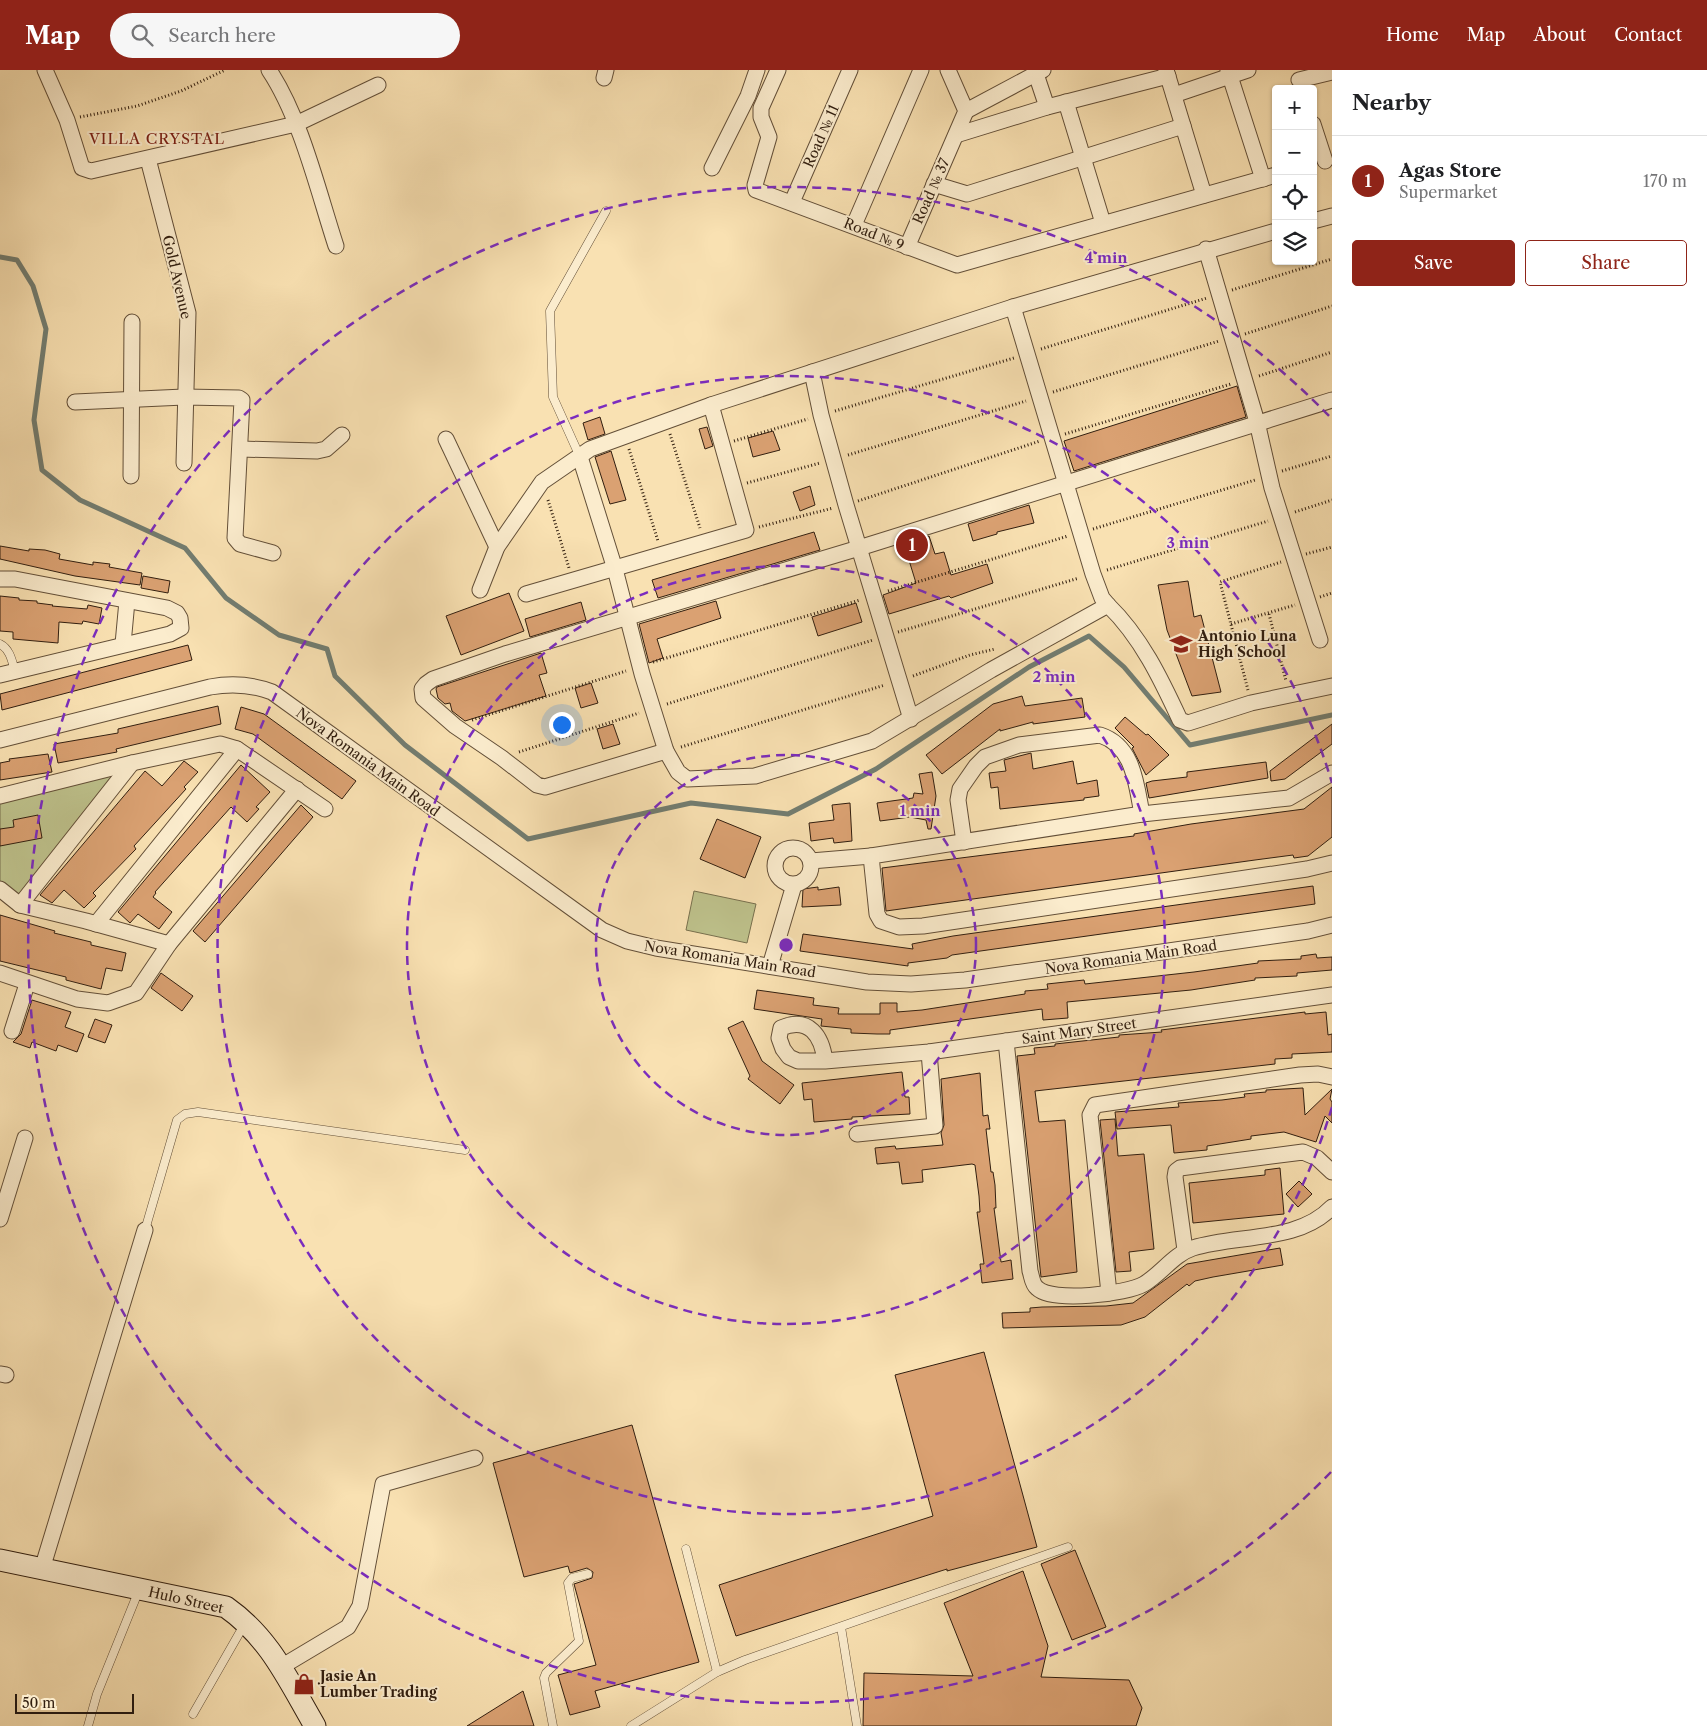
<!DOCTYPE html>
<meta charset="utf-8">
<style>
body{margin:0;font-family:"Libre Caslon Text",serif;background:#f6f6f6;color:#202124}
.controls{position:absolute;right:15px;top:15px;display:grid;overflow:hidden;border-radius:5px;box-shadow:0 1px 4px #0004}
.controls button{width:45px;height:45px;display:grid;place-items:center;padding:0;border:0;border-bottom:1px solid #e0e0e0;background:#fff;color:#202124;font:25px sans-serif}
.scale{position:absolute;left:15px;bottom:12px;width:119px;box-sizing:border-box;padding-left:5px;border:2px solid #311e0f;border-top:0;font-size:14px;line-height:18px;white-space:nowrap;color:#311e0f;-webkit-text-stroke:4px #fbeccd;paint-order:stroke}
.you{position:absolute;left:561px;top:654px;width:18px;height:18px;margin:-12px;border:4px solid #fff;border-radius:50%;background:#1a73e8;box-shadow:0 0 0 8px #1a73e833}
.badge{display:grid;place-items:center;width:32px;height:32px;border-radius:50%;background:#8f2418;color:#fff;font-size:16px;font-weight:700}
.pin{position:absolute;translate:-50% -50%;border:2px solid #fff;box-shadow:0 1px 5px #0006}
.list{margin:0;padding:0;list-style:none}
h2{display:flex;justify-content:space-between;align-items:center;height:65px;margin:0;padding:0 20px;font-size:21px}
h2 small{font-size:16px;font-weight:400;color:#757577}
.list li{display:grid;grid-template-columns:32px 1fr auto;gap:15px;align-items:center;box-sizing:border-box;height:90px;padding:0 20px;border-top:1px solid #e0e0e0}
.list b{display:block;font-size:19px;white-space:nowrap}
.list p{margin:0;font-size:16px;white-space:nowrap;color:#757577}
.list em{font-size:16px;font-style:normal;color:#757577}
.actions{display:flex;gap:10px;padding:15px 20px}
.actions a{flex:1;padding:11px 0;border:1px solid #8f2418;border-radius:5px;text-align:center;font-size:18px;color:#8f2418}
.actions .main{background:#8f2418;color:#fff}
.icon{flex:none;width:28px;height:28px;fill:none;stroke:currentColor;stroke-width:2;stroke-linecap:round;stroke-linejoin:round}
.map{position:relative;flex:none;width:1332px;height:1656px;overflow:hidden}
header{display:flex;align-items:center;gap:30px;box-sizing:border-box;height:70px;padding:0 25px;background:#8f2418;color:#fff}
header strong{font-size:24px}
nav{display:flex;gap:28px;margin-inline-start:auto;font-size:18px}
.search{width:350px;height:45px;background:#f6f6f6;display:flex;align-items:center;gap:12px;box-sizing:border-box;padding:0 18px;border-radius:28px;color:#757577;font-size:19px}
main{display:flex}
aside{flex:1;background:#fff}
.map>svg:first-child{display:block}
</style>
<header>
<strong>Map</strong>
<div class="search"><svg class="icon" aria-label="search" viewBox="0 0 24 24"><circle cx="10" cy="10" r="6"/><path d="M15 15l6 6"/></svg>Search here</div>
<nav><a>Home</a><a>Map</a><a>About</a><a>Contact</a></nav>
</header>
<main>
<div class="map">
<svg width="1332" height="1656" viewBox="0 0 1332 1656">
<rect width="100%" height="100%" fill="#f9e1b2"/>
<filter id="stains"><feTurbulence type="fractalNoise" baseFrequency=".004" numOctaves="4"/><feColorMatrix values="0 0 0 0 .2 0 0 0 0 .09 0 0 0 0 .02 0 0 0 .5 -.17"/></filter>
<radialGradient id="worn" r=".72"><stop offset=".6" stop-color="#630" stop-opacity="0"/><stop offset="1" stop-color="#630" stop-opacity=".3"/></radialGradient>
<!-- green -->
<g fill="#bec28c" stroke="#78704e">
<polygon points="114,705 17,827 0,817 0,733"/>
<polygon points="694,821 756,834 747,873 686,860"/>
</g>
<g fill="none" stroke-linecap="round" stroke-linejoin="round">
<!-- stream -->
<polyline stroke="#727d71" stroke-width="5" points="0,187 17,190 33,216 46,259 34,350 42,400 80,430 185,478 226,528 279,565 327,579 335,606 405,675 528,769 691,733 788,744 876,699 1029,597 1089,566 1124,597 1190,675 1332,645"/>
</g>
<!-- building -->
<g fill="#daa172" stroke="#311e0f">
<polygon points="1237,316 1246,347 1074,401 1064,371"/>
<polygon points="600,347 605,364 588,370 583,353"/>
<polygon points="707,357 713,376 705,379 699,359"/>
<polygon points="773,361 780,380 753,387 748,368"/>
<polygon points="611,381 626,430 610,434 595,387"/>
<polygon points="810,416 815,435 800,441 793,422"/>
<polygon points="1029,435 1034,453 997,462 997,464 973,471 968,454"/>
<polygon points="814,462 820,480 658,528 652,510"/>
<polygon points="929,466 935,484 944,482 951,505 987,494 993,513 951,528 949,526 889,544 883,525 916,513 904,474"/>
<polygon points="0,476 29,481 29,479 45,480 60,484 59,489 93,495 93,492 110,494 109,497 142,503 140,515 75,506 0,489"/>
<polygon points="143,506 170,511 168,523 141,518"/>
<polygon points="1188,511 1194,547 1201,545 1221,622 1192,626 1167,560 1158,515"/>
<polygon points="509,523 524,561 461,585 446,546"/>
<polygon points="0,526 19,528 19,530 37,531 37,533 53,535 52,536 87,539 88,535 102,538 99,554 83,551 82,554 59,552 58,573 13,569 13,562 0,561"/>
<polygon points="716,531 721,548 657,569 663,588 649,593 639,554"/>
<polygon points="581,532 586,550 530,567 525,549"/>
<polygon points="856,533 862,552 818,566 812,547"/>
<polygon points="188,575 192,590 2,640 0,624"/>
<polygon points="541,583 547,603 539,605 546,626 465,651 452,641 450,633 445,634 438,628 436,619 437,617"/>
<polygon points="591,613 598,633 581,638 575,618"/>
<polygon points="1022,626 1025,636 1082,628 1085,647 1033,654 1033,652 1000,661 1000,659 942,704 926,685 993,634"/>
<polygon points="218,636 221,654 116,679 117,682 58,693 54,674 118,663 118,659"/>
<polygon points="241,637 264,644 356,711 342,729 253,664 235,659"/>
<polygon points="1125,647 1146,665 1148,664 1169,685 1146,705 1132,678 1134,677 1115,658"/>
<polygon points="613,654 620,674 603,679 597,659"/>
<polygon points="1332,654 1332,674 1285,709 1271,711 1270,701"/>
<polygon points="1031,683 1033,699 1073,691 1077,714 1097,710 1099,726 1084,728 1084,730 1000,739 998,717 991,718 989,703 1006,701 1004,690"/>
<polygon points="48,684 52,702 0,710 0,693 10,691 9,689"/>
<polygon points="184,691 198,702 184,717 186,719 134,776 136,779 93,823 96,826 84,838 64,820 52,833 40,825 145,701 162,716"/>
<polygon points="1266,692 1268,708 1149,728 1146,713 1152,711 1187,707 1187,702"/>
<polygon points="241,695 270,722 256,737 259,739 247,752 231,737 155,822 156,823 153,827 172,842 159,859 138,844 130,853 118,842"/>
<polygon points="932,702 936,726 931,759 928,759 926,750 910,747 880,751 877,733 913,728 914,723 923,724 919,704"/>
<polygon points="1332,717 1332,767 1308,786 1294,788 1293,785 1255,790 886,841 882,798 1134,766 1134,764 1191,754 1304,739"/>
<polygon points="850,733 852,771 834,773 833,768 811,771 809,753 834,750 832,735"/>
<polygon points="301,735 313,747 205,872 193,861"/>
<polygon points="38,745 42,768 0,776 0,759 14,757 13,750"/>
<polygon points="717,749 761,767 745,808 700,789"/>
<polygon points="1313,816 1315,834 952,885 947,888 908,893 908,896 800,881 803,864 913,879 912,874 953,866"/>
<polygon points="818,817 818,820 839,817 841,835 802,837 803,819"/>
<polygon points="0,845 55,861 54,863 91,872 91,875 126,883 122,901 106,898 101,919 66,910 66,907 0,891"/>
<polygon points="1316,884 1317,888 1332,887 1332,900 1297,903 1297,906 1255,908 1255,910 1191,920 1067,932 1068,948 1043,950 1042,939 890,960 890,964 877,964 851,963 851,959 821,956 822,949 754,939 757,920 814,928 813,935 839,938 838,944 880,944 880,933 897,933 897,942 922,940 1025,924 1025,921 1048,919 1047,914 1084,910 1085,914 1194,902 1258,893 1258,891 1301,889 1301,886"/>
<polygon points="161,903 193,926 182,941 151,918"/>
<polygon points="32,930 71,942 65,957 84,964 77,982 58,975 56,981 32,972 30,978 13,972 21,964"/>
<polygon points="1305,942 1305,944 1326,942 1328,965 1332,964 1332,982 1292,984 1292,988 1275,989 1275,994 1035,1021 1039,1052 1065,1050 1077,1202 1041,1207 1017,986 1035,984 1034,978 1055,976 1055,974 1119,967 1119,965 1162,962 1161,960"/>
<polygon points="95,949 112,955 105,973 88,967"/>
<polygon points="743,951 762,991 794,1015 780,1034 748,1009 750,1006 728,958"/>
<polygon points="902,1002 905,1027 909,1027 910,1044 852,1047 852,1049 814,1052 812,1029 804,1030 802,1013"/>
<polygon points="980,1003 983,1046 988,1045 990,1059 986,1059 991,1102 993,1102 995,1115 996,1138 994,1138 1001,1192 1011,1190 1013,1209 982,1213 980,1194 984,1194 977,1142 980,1142 979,1126 975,1095 972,1094 922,1100 923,1112 902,1114 899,1092 877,1094 875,1078 895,1076 896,1079 943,1075 941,1063 944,1055 941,1009"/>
<polygon points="1303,1018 1305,1045 1332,1019 1330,1029 1332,1032 1332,1053 1325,1046 1316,1072 1284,1062 1251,1066 1251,1069 1207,1076 1207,1080 1174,1083 1171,1055 1117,1059 1115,1042 1179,1037 1178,1033 1222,1030 1245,1027 1244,1024 1266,1022 1266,1020"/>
<polygon points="1115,1049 1118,1086 1144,1084 1154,1179 1129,1182 1131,1201 1116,1202 1100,1050"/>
<polygon points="1280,1098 1284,1144 1193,1153 1189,1113 1265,1105 1265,1100"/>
<polygon points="1299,1111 1312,1124 1298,1137 1286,1124"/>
<polygon points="1280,1178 1283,1195 1213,1207 1195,1211 1189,1216 1187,1214 1145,1247 1121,1255 1003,1258 1002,1243 1030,1242 1030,1238 1042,1237 1106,1236 1133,1233 1187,1194"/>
<polygon points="984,1282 1037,1477 947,1501 947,1499 736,1566 719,1515 933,1446 895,1305"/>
<polygon points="632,1355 699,1592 595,1621 600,1637 570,1645 558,1605 596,1595 574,1514 592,1508 593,1502 587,1498 570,1503 568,1496 524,1507 493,1393"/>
<polygon points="1075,1480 1106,1557 1072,1570 1041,1494"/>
<polygon points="1023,1501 1048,1576 1041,1607 1129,1610 1142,1638 1136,1656 863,1656 864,1603 973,1606 944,1533"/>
<polygon points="523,1621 534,1656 467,1656"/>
</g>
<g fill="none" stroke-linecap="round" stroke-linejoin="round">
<!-- service casing -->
<g stroke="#634f38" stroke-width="9">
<g id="service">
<polyline points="580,387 553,327 550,241 606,141"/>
<path d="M0,574C10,579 12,591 15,601"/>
<polyline points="145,1160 177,1050 185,1044 198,1042 465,1080"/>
<polyline points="686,1479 717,1602"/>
<polyline points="841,1557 857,1656"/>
<polyline points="193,1644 244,1555"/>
<polyline points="88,1656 97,1624 139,1520"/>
<polyline points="553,1656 544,1608 546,1603 579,1571 568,1513 572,1508 588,1504"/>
<polyline points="631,1656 717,1602 745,1590 1068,1477"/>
</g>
</g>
<!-- minor casing -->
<g stroke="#634f38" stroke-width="17">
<g id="minor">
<polyline points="45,0 67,50 82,98 91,101 296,54 378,15"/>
<path d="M269,0C301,48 318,121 336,176"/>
<polyline points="778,0 761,38 761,47 769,67 755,115 756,120 957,195 1276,105"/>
<polyline points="1166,0 1204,125"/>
<polyline points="1228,0 1263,109"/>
<polyline points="1036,4 1047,37"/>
<polyline points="604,8 606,0"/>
<polyline points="1299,10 1332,2"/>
<polyline points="1174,25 1248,0"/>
<polyline points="1066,32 1103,153"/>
<polyline points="966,41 1043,0"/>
<polyline points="1313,54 1325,91"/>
<polyline points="956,65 1047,37 1168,6"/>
<polyline points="148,89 188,243 184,393"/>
<polyline points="712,98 748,26 757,0"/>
<polyline points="934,114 967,124 1183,56"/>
<polyline points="792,132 850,0"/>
<polyline points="1313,151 1332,146"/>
<polyline points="854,155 921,0"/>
<polyline points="907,177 966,41 948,0"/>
<polyline points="1206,179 1257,352 1272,418 1320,570"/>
<polyline points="1013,237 1093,504 1102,528 1108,535"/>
<polyline points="812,302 821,345 846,435 911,649"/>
<polyline points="75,332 184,327 239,328 242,330 235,468 240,474 273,483"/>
<polyline points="446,369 497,477"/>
<polyline points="241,379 317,381 326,379 342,365"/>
<path d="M580,387L615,499L642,604L666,681L678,702L687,709L755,706L872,671L991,600L1108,535C1141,567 1161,609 1180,650L1188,653L1251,633L1332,616"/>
<polyline points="131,406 132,252"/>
<polyline points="0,509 15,509 167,538 177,543 180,548 181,558 170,564 0,605"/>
<polyline points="480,520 497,477 542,412 590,379 711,335 1013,237 1276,161"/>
<polyline points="526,524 746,460 711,335"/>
<polyline points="123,574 127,531"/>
<path d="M0,670L210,617C232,613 251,614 272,622L602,860L627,871L656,878L867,912L911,914L965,910L1308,861L1332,855"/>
<polyline points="666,681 545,717 537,715 502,688 455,656 423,628 422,619 426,614 433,609 505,584 859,478 1332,330"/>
<polyline points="1332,703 1289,728 1142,744 871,786 877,844 881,851 899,857 923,856 1307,799 1332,793"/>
<polyline points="0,726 132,693 220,674 237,679 325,739"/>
<path d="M964,772L958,730L960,719L976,696L985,687L1019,675L1100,665C1134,676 1136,714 1142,744"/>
<circle cx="793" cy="796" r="18"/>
<polyline points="811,791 871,786"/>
<polyline points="0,819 20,835 132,693"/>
<polyline points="20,835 86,851 169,874"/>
<polyline points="96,854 237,679"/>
<polyline points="770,896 794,815"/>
<polyline points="0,903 77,929 108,933 136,923 169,874 297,719"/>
<polyline points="12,961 27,914"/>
<path d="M1006,971L1030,1201C1032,1207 1032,1214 1037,1218C1052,1233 1127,1224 1144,1214C1161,1204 1174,1184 1193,1178C1237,1164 1298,1173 1332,1137"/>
<path d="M825,991C822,966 809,946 781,958L779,968L783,979L789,987L798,991H825L929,982L1332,925"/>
<polyline points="857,1064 935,1056 929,982"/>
<polyline points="0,1149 25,1068"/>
<polyline points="1185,1180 1175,1107 1176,1101 1180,1098 1303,1082 1317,1088 1332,1102"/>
<polyline points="1109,1223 1090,1045 1095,1035 1300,1005 1318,1004 1332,1007"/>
<polyline points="0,1304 6,1305"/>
<polyline points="42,1499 145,1160"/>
<polyline points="281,1597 348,1557 360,1536 383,1414 475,1388"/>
</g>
</g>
<!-- secondary casing -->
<g stroke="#311e0f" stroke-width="23">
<path id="secondary" d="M0,1490L226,1537C270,1568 288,1610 315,1656"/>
</g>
<!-- path -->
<g stroke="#311e0f" stroke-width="3" stroke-dasharray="1 2.5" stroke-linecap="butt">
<polyline points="80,47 137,36 181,21 225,0"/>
<polyline points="1232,220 1332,189"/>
<polyline points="1245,264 1332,236"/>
<polyline points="1041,279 1207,228"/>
<polyline points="1259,306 1332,282"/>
<polyline points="1053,322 1219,271"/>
<polyline points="835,341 1014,288"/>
<polyline points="670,364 700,458"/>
<polyline points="1065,364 1231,314"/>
<polyline points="734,371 808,349"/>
<polyline points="629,379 658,471"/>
<polyline points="848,385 1026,331"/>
<polyline points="1282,401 1332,386"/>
<polyline points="747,413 820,393"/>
<polyline points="548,430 569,498"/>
<polyline points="858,431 1040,371"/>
<polyline points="1295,442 1332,430"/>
<polyline points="759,457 833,438"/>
<polyline points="1093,459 1255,410"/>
<polyline points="1306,484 1332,477"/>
<polyline points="1107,500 1268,451"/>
<polyline points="888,521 1068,466"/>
<polyline points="1320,527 1332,523"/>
<polyline points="1269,544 1286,611"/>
<polyline points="1231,554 1295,535"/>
<polyline points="898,562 1079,508"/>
<polyline points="653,592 860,530"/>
<polyline points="913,606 970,585 995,579"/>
<polyline points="1248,620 1220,512 1281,492"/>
<polyline points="667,634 873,570"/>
<polyline points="472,650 626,601"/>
<polyline points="681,677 885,615"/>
<polyline points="519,682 639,643"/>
</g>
<!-- service -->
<use href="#service" stroke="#fbeccd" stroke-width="8"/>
<!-- minor -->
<use href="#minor" stroke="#fbeccd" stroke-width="15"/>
<!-- secondary -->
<use href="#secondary" stroke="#fbeccd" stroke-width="21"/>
</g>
<!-- distance rings -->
<g fill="none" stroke="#7b2cbf" stroke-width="2.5" stroke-dasharray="9 6">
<circle cx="786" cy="875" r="190"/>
<circle cx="786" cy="875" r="379"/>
<path d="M1332 1037A569 569 0 1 1 1332 713"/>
<path d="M1331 1402A758 758 0 1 1 1331 348"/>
</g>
<!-- icons -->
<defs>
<g id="school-bare" transform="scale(1.725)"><path d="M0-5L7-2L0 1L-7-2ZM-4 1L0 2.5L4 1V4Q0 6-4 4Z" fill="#8f2418" stroke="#fbeccd" stroke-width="2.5" paint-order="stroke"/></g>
<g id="shop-bare" transform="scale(1.725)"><path d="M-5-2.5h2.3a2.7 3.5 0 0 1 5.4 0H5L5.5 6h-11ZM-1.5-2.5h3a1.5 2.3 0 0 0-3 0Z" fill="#8f2418" stroke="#fbeccd" stroke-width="2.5" paint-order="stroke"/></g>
</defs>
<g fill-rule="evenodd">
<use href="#school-bare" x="1181" y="574"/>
<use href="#shop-bare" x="304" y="1614"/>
</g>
<g text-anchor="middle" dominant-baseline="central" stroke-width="4" stroke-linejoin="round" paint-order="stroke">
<!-- street labels -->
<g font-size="14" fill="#311e0f" stroke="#fbeccd">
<text transform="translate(821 66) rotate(-66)">Road № 11</text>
<text transform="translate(931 121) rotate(-66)">Road № 37</text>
<text transform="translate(874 164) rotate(22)">Road № 9</text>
<text transform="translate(177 207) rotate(77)">Gold Avenue</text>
<text transform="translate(368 692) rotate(36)">Nova Romania Main Road</text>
<text transform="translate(1131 887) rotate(-8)">Nova Romania Main Road</text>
<text transform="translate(730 889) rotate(9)">Nova Romania Main Road</text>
<text transform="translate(1079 961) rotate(-8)">Saint Mary Street</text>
<text transform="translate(186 1530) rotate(13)">Hulo Street</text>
</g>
<!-- poi labels -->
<g font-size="14" font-weight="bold" fill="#311e0f" stroke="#fbeccd" text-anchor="start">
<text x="1198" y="566">Antonio Luna<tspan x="1198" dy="16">High School</tspan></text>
<text x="320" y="1606">Jasie An<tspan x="320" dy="16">Lumber Trading</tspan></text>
</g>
<!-- neighbourhood labels -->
<g font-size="15" letter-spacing="1" fill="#7a1f14" stroke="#fbeccd">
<text x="157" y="68">VILLA CRYSTAL</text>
</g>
</g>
<circle cx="786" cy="875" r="8" fill="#7b2cbf" stroke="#fbeccd" stroke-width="2.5"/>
<g font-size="15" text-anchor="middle" font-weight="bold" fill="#7b2cbf" stroke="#fbeccd" stroke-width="4" stroke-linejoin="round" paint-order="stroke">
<text x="1106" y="193">4 min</text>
<text x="1188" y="478">3 min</text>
<text x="1054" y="612">2 min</text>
<text x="920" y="746">1 min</text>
</g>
<rect width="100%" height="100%" filter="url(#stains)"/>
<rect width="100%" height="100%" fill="url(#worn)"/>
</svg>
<div class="controls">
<button>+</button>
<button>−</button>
<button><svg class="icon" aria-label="locate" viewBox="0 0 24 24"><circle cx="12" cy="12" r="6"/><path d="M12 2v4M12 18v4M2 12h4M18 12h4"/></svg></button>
<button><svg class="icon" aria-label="layers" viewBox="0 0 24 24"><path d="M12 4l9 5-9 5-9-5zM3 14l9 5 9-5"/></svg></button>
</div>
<div class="scale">50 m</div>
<div class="you"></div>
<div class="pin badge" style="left:912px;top:475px">1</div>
</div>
<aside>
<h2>Nearby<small></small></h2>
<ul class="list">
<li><span class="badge">1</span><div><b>Agas Store</b><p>Supermarket</p></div><em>170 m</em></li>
</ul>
<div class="actions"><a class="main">Save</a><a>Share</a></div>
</aside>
</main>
